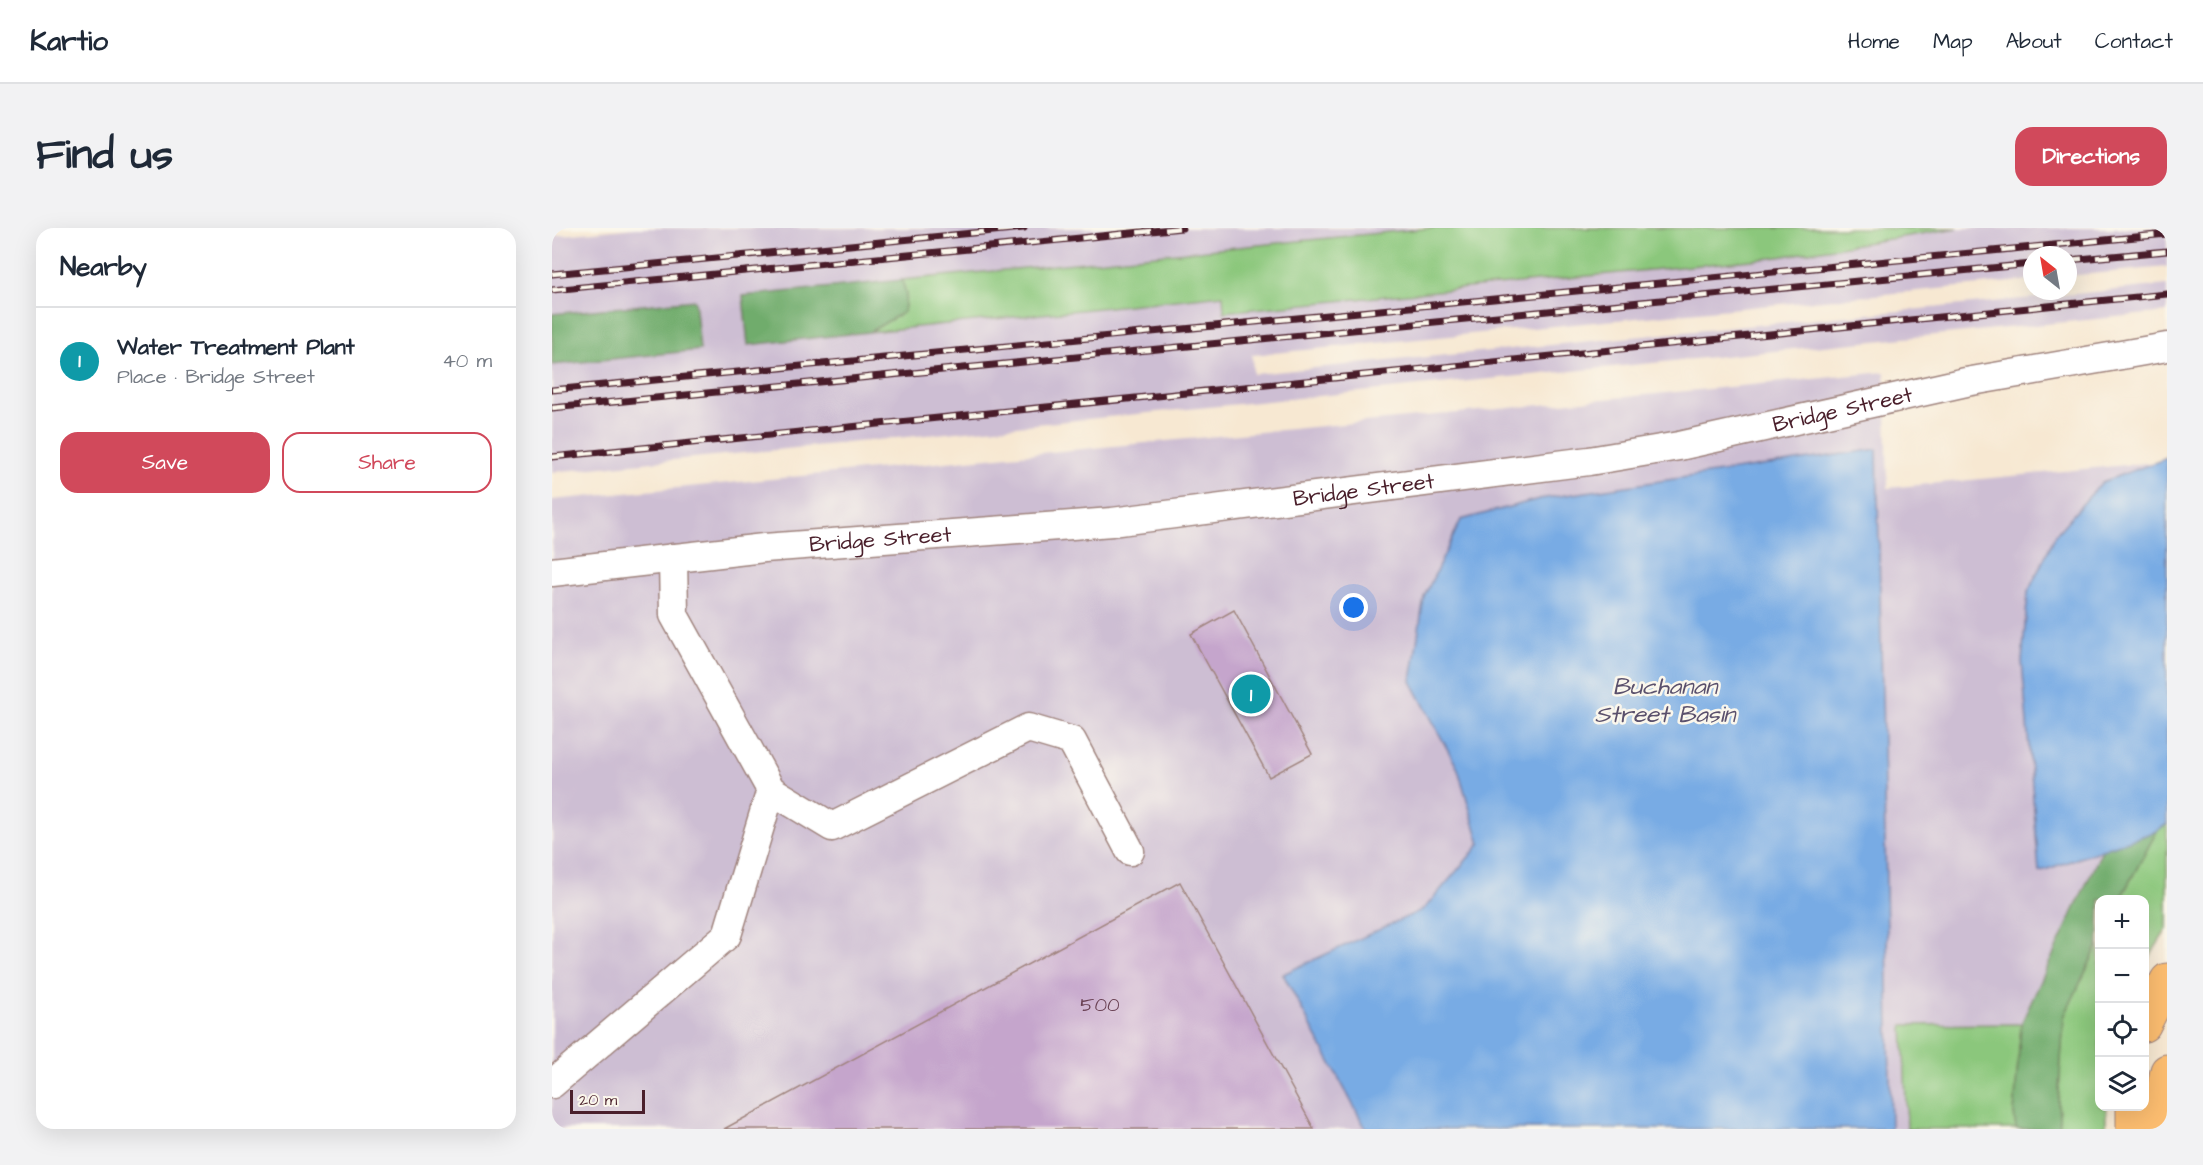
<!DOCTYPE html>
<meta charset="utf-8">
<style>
body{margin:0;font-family:"Architects Daughter",sans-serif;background:#f2f2f3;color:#1f2937}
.controls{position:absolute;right:18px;bottom:18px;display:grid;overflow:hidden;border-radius:12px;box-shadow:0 6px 24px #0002}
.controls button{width:54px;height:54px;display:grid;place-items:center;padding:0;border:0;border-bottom:2px solid #e0e1e3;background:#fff;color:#1f2937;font:30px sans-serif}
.compass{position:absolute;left:1471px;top:18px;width:54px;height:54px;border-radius:50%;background:#fff;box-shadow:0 6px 24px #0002;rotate:329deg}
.scale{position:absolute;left:18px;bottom:15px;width:75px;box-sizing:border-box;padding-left:6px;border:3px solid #4a1f2b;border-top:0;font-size:16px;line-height:21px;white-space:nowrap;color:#4a1f2b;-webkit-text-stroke:4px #fbf7ec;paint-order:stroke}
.you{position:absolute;left:802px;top:380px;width:21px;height:21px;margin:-15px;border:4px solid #fff;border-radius:50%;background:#1a73e8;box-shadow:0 0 0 9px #1a73e833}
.badge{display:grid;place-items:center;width:39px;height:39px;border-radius:50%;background:#d1495b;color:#fff;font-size:20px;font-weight:700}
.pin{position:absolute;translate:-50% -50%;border:3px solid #fff;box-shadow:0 2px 6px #0006}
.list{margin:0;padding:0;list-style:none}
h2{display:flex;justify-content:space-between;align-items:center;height:78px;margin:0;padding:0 24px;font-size:26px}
h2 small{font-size:20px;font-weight:400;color:#747a83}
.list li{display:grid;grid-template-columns:39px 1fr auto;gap:18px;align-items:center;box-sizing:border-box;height:108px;padding:0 24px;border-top:2px solid #e0e1e3}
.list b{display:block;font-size:22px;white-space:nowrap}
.list p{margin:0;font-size:20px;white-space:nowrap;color:#747a83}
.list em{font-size:20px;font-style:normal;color:#747a83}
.actions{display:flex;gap:12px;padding:18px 24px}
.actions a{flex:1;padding:14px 0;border:2px solid #d1495b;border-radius:18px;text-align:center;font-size:21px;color:#d1495b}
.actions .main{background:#d1495b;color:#fff}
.icon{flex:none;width:33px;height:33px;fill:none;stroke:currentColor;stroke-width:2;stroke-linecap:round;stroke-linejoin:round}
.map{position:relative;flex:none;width:1615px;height:901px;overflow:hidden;border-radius:18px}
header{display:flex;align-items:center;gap:36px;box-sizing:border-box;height:84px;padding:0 30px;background:#fff;border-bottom:2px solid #e0e1e3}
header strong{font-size:28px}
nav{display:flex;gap:33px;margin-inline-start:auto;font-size:21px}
.intro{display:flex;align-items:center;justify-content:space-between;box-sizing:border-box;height:144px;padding:0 36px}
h1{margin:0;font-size:42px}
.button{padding:15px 27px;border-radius:18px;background:#d1495b;color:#fff;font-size:21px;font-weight:700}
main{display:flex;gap:36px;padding:0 36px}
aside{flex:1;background:#fff;border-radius:18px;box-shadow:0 6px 24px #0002}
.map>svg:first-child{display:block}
</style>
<header>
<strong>Kartio</strong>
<nav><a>Home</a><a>Map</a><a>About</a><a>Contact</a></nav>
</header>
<div class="intro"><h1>Find us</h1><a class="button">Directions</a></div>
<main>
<aside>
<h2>Nearby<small></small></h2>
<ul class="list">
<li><span class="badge" style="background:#0f9aa8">1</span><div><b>Water Treatment Plant</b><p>Place · Bridge Street</p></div><em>40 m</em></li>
</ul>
<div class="actions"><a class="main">Save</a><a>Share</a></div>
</aside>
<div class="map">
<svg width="1615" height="901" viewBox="0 0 1615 901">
<rect width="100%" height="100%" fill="#fbf7ec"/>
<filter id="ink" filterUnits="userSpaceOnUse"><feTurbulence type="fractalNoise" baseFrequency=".0167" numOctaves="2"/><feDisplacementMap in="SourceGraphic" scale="12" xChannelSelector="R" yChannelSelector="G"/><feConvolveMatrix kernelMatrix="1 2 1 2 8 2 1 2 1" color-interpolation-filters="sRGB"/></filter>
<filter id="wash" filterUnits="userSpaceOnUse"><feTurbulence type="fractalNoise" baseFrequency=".008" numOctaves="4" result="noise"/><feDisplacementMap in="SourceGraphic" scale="24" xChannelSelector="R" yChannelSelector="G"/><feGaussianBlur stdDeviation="1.35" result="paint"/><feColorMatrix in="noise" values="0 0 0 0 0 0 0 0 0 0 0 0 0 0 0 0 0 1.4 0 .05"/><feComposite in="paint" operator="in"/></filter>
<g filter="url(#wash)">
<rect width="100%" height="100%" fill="#f7e8d2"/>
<!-- industrial -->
<g fill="#cdbed3">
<polygon points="84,0 878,0 191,68 196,117 671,67 672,84 1014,51 1220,30 1405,0 1615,0 1615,39 1516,48 1516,27 1480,27 1480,52 700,127 701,146 1615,57 1615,84 0,244 0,137 148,122 142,72 0,86 0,8"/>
<polygon points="1333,144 1336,260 1615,233 1560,600 1469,796 1351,798 1355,901 0,901 0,272"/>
</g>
<!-- green -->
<g fill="#8bc77c" stroke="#6a7354" stroke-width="1.5">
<polygon points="878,0 1405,0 1220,30 672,84 671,67 317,104 352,84 354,66 350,52"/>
<polygon points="1615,596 1615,701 1593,736 1592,672 1568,672 1605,603"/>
<polygon points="1547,715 1548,878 1554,879 1554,901 1508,901 1506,875 1512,789"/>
<polygon points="1469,796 1462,885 1464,901 1355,901 1351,797"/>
</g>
<!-- forest -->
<g fill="#70ac6c" stroke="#5d664c" stroke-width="1.5">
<polygon points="350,52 354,66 352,84 317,104 196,117 191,68"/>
<polygon points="143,72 148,122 0,137 0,86"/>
<polygon points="1605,603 1568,671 1548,672 1547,715 1512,789 1506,875 1508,901 1464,901 1462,885 1469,796 1550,622"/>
</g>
<!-- water -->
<g fill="#78abe4" stroke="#616588" stroke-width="1.5">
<polygon points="1325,221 1339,901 814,901 731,746 872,681 928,616 906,541 859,453 872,369 909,292 987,271"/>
<polygon points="1615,230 1615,596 1605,603 1487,644 1470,433 1476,364 1504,306 1550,254"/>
</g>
<g id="blocks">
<!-- building -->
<g fill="#c5a5cc">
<polygon points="682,382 760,526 717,549 639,406"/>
<polygon points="628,654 762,901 172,901"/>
</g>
</g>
</g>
<g filter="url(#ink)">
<use href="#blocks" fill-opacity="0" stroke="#a0847e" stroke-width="1.5"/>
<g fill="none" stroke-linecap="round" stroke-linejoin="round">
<!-- minor casing -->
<g stroke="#a0847e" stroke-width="31">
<g id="minor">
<path id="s1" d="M0,344L212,320L560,294L1037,233L1127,218L1414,154L1615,119"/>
<polyline points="219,562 280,599 476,500 520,513 578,623"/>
<polyline points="0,856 175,707 219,562 122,387 121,330"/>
</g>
</g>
<!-- highway casing -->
<g stroke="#a0847e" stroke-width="35">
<g id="highway">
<polyline points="1592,797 1615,752"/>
<polyline points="1581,901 1581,878"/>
<polyline points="1611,901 1612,859 1615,843"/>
</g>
</g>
<!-- minor -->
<use href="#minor" stroke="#fff" stroke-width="28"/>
<!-- highway -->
<use href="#highway" stroke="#fcbd6f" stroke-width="33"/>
<!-- rail casing -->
<g stroke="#4a1f2b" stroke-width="7">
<g id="rail">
<polyline points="1516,32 1615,23"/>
<polyline points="0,46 472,0"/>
<polyline points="0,62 630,0"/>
<polyline points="0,162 1615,6"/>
<polyline points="0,180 1480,36"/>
<polyline points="0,229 1615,66"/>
</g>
</g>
<!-- rail -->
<use href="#rail" stroke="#fbf7ec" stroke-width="4.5" stroke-dasharray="14" stroke-linecap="butt"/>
</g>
</g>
<g text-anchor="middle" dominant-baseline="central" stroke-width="5" stroke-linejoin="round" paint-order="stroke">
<!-- number labels -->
<g font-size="20" fill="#694053">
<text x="548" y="777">500</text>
</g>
<!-- street labels -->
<g font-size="22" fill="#4a1f2b" stroke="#fbf7ec">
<text stroke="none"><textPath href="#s1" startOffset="1302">Bridge Street</textPath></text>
<text stroke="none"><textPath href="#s1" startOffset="816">Bridge Street</textPath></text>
<text stroke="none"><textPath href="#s1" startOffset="330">Bridge Street</textPath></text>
</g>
<!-- water labels -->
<g font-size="24" font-style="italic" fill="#5a506c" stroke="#fbf7ec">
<text x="1113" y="459">Buchanan<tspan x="1113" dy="28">Street Basin</tspan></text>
</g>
</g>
</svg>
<div class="controls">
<button>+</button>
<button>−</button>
<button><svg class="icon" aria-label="locate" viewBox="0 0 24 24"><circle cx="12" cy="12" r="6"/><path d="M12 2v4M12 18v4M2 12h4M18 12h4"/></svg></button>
<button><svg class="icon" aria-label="layers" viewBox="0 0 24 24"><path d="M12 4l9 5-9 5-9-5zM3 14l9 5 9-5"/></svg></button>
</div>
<svg class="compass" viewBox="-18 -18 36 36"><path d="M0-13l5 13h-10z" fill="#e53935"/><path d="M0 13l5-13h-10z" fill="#747a83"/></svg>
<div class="scale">20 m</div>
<div class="you"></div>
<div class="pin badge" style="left:699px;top:466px;background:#0f9aa8">1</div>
</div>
</main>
